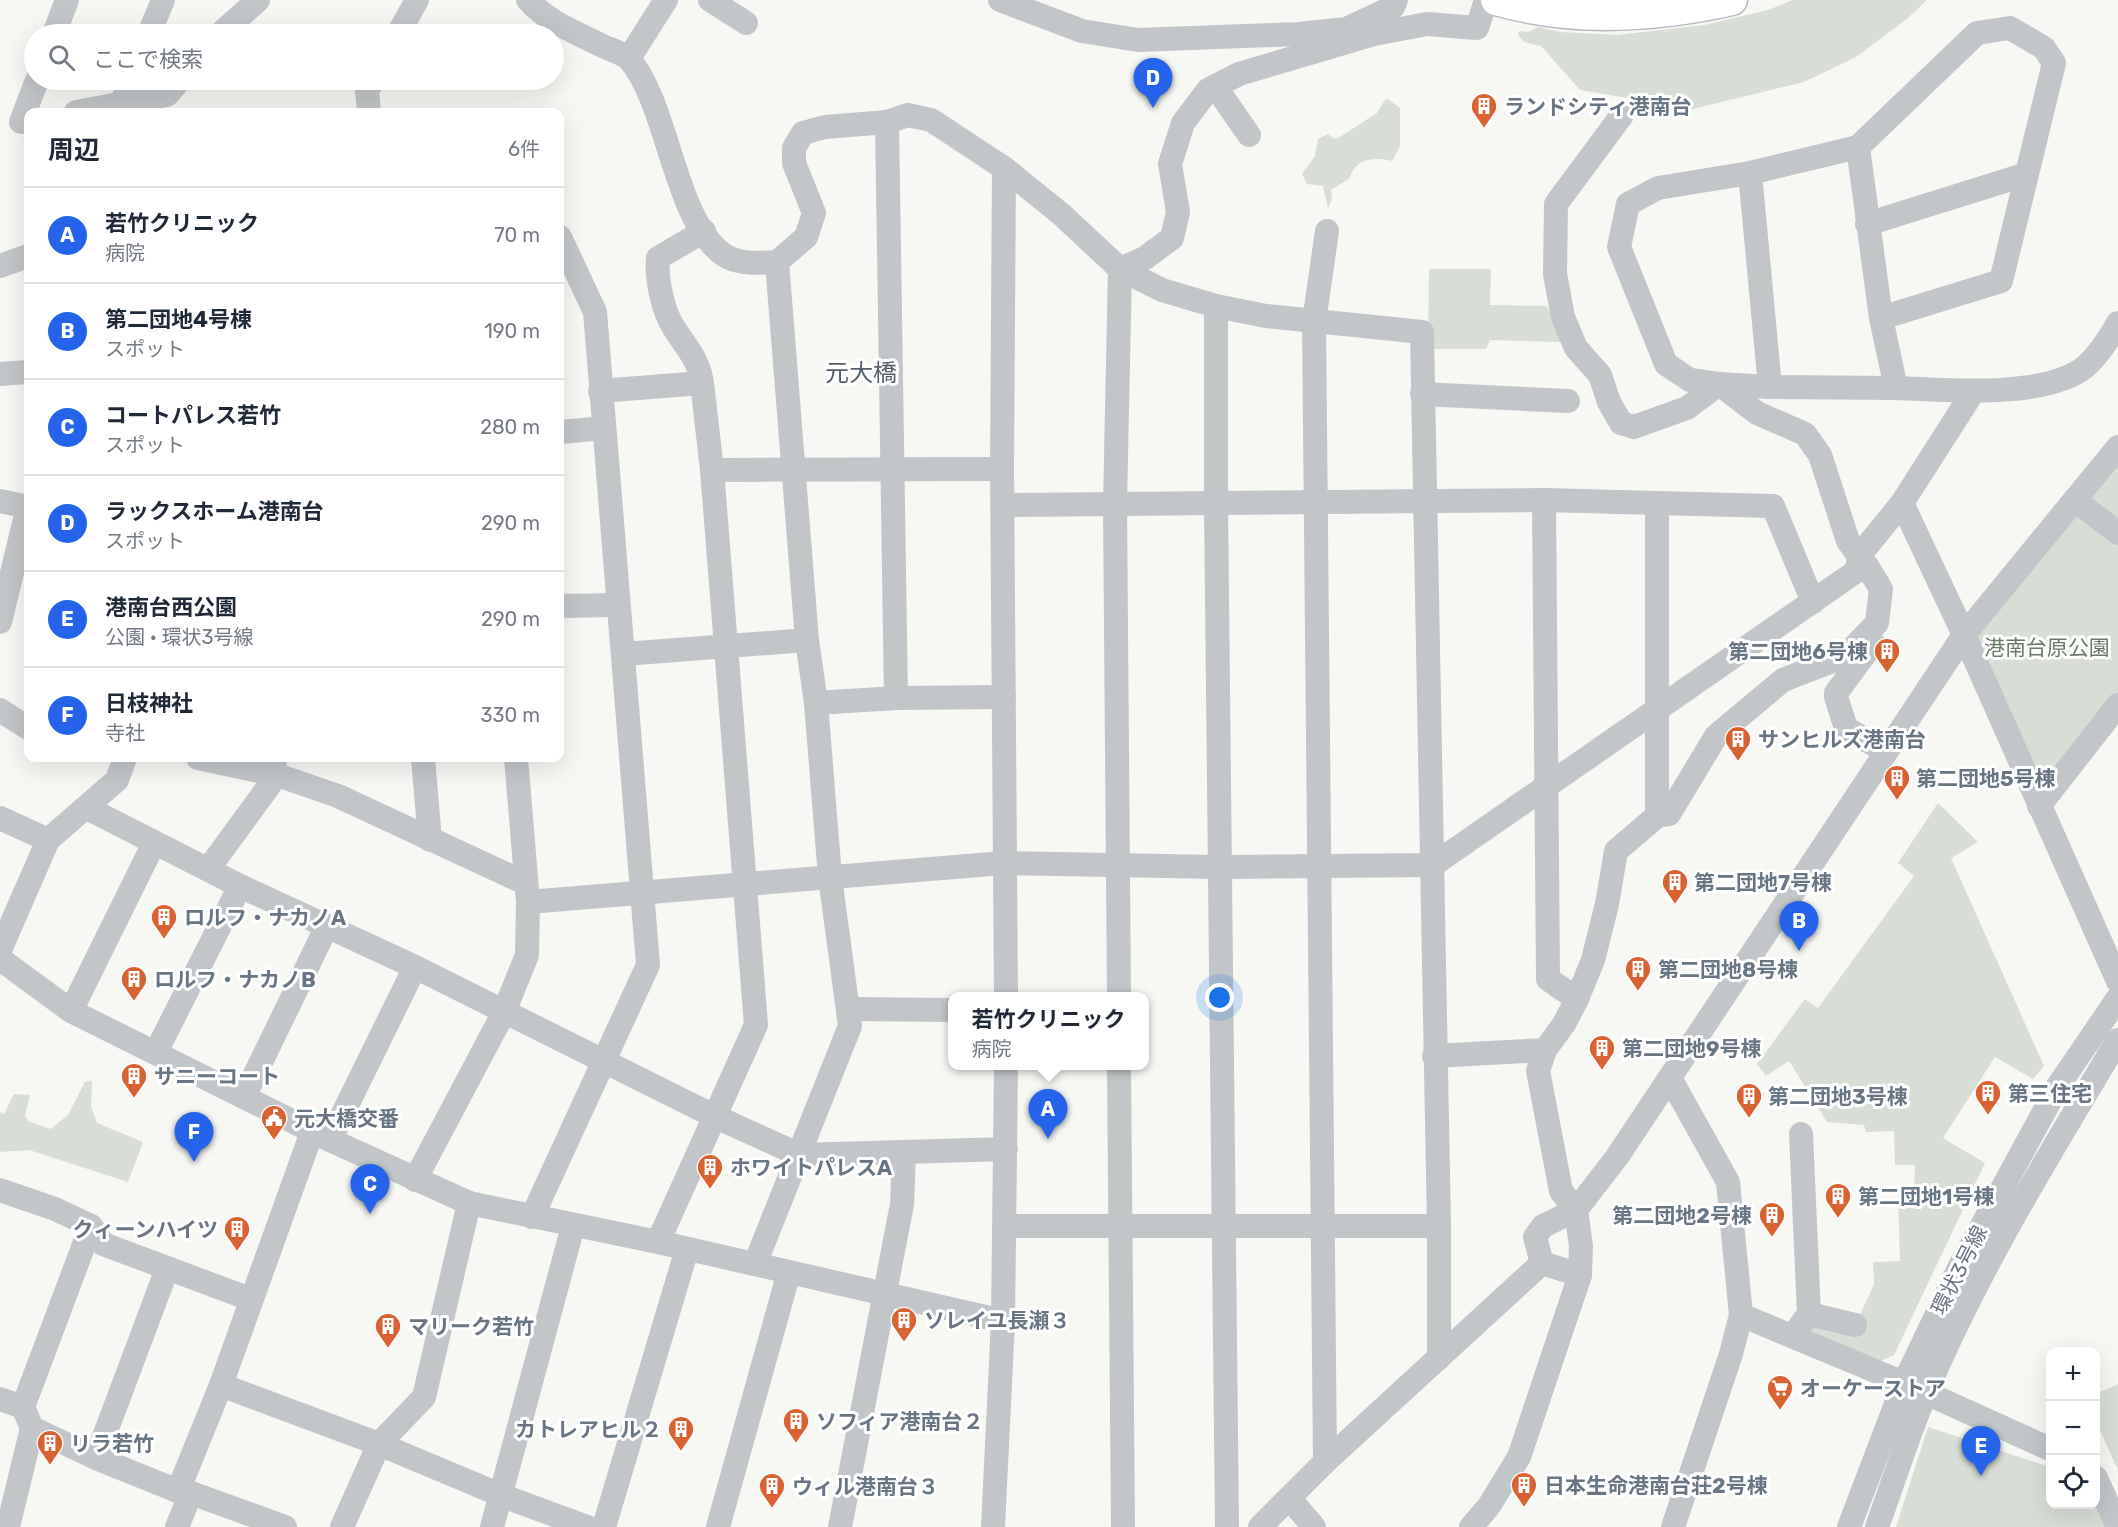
<!DOCTYPE html>
<html lang="ja">
<meta charset="utf-8">
<style>
body{margin:0;font-family:Rubik,"Noto Sans JP",sans-serif;background:#f2f2f3;color:#1f2937}
.controls{position:absolute;right:18px;bottom:18px;display:grid;overflow:hidden;border-radius:12px;box-shadow:0 6px 24px #0002}
.controls button{width:54px;height:54px;display:grid;place-items:center;padding:0;border:0;border-bottom:2px solid #e0e1e3;background:#fff;color:#1f2937;font:30px sans-serif}
.you{position:absolute;left:1220px;top:998px;width:21px;height:21px;margin:-15px;border:4px solid #fff;border-radius:50%;background:#1a73e8;box-shadow:0 0 0 9px #1a73e833}
.badge{display:grid;place-items:center;width:39px;height:39px;border-radius:50%;background:#2563eb;color:#fff;font-size:20px;font-weight:700}
.pin{position:absolute;translate:-50% -50px;filter:drop-shadow(0 2px 3px #0008)}
.pin::after{content:'';position:absolute;top:32px;width:21px;height:18px;background:inherit;clip-path:polygon(0 0,100% 0,50% 100%)}
.popup{position:absolute;left:948px;top:992px;width:201px;height:78px;box-sizing:border-box;display:grid;place-content:center;border-radius:12px;background:#fff;filter:drop-shadow(0 2px 4px #0005);font-size:20px;white-space:nowrap;color:#747a83}
.popup b{font-size:22px;color:#1f2937}
.popup::after{content:'';position:absolute;left:50%;top:100%;margin-left:-12px;border:12px solid transparent;border-top-color:#fff}
.list{margin:0;padding:0;list-style:none}
h2{display:flex;justify-content:space-between;align-items:center;height:78px;margin:0;padding:0 24px;font-size:26px}
h2 small{font-size:20px;font-weight:400;color:#747a83}
.list li{display:grid;grid-template-columns:39px 1fr auto;gap:18px;align-items:center;box-sizing:border-box;height:96px;padding:0 24px;border-top:2px solid #e0e1e3}
.list b{display:block;font-size:22px;white-space:nowrap}
.list p{margin:0;font-size:20px;white-space:nowrap;color:#747a83}
.list em{font-size:20px;font-style:normal;color:#747a83}
.icon{flex:none;width:33px;height:33px;fill:none;stroke:currentColor;stroke-width:2;stroke-linecap:round;stroke-linejoin:round}
.map{position:relative;flex:none;width:2118px;height:1527px;overflow:hidden}
.search{position:absolute;background:#fff;box-shadow:0 6px 24px #0002;left:24px;top:24px;width:540px;height:66px;display:flex;align-items:center;gap:15px;box-sizing:border-box;padding:0 21px;border-radius:33px;color:#747a83;font-size:22px}
.panel{position:absolute;background:#fff;box-shadow:0 6px 24px #0002;left:24px;top:108px;width:540px;height:654px;border-radius:12px}
.map>svg:first-child{display:block}
</style>
<div class="map">
<svg width="2118" height="1527" viewBox="0 0 2118 1527">
<rect width="100%" height="100%" fill="#f7f7f4"/>
<!-- green -->
<g fill="#d8ded5">
<polygon points="1793,0 1927,0 1908,18 1856,57 1804,82 1693,109 1580,90 1541,46 1524,42 1518,35 1519,31 1528,32 1538,27 1560,32 1617,35 1704,25 1768,10"/>
<path d="M1388,99L1400,108V146L1392,161C1375,157 1355,158 1350,178L1331,190L1332,199L1328,208L1323,186L1307,184L1302,174L1315,156L1318,139L1328,134L1334,139L1338,138L1377,113L1384,101Z"/>
<polygon points="1429,269 1491,269 1490,305 1547,306 1563,342 1490,340 1486,349 1428,349"/>
<polygon points="2118,447 2118,705 2039,806 1964,635"/>
<polygon points="1938,803 1978,842 1951,858 2044,1066 2033,1079 1995,1057 1943,1138 1985,1163 1894,1355 1865,1368 1790,1336 1809,1312 1856,1324 1874,1284 1873,1262 1900,1261 1898,1195 1914,1194 1915,1165 1895,1165 1894,1131 1866,1132 1864,1125 1827,1122 1789,1061 1766,1076 1757,1064 1805,999 1818,1008 1914,876 1898,863"/>
<polygon points="92,1081 91,1107 97,1123 143,1142 128,1182 29,1150 0,1152 0,1112 4,1114 14,1094 30,1095 25,1115 28,1121 51,1129 68,1115 85,1082"/>
<polygon points="2118,1384 2118,1470 2096,1422 2096,1394"/>
<polygon points="1928,1427 2050,1467 2050,1504 2096,1504 2114,1527 1896,1527"/>
</g>
<g fill="none" stroke-linecap="round" stroke-linejoin="round">
<!-- major casing -->
<g stroke="#b6b9bd" stroke-width="33">
<path id="major" d="M1496,0C1572,22 1656,17 1732,0"/>
</g>
<!-- minor -->
<g stroke="#c2c6c9" stroke-width="24">
<path d="M528,0C547,22 579,34 605,47C612,50 624,54 629,59C669,105 674,221 724,255C739,265 760,263 777,262L806,237L814,213L794,163V148L803,133L825,127L887,122L908,115L931,120L1004,168L1061,214L1120,269L1162,290L1216,306L1266,316L1422,332L1439,1226V1358"/>
<polyline points="710,0 746,23"/>
<polyline points="1000,0 1082,31 1138,40 1299,34 1346,29 1393,7 1396,0"/>
<polyline points="54,34 67,0"/>
<polyline points="149,34 163,0"/>
<polyline points="220,34 258,0"/>
<polyline points="398,34 417,0"/>
<polyline points="629,58 666,0"/>
<polyline points="1215,86 1249,135"/>
<polyline points="121,103 131,80"/>
<polyline points="76,112 167,95 180,80"/>
<polyline points="369,112 367,91 373,80"/>
<polyline points="1622,115 1556,204 1555,274 1563,317 1576,348 1600,375 1609,402 1621,423 1634,427 1687,408 1719,384 1770,387"/>
<polyline points="28,121 21,122 37,80"/>
<polyline points="887,122 896,698"/>
<polyline points="1858,147 1977,33 2010,28 2044,48 2054,63 2001,281 1881,318"/>
<polyline points="1004,168 1002,469 1006,996"/>
<polyline points="1750,173 1770,387 1896,388 1881,318 1858,147 1750,173 1658,188 1628,204 1619,247 1666,364 1690,380 1719,384 1757,413 1805,434 1820,455 1848,541 1859,556 1902,503 1973,392"/>
<polyline points="1867,224 2027,174"/>
<polyline points="0,266 28,256"/>
<polyline points="1120,269 1145,258 1172,238 1178,212 1170,164 1183,123 1208,90 1239,74 1374,34 1427,24 1477,28 1486,0"/>
<polyline points="1216,306 1216,504 1227,1527"/>
<polyline points="0,374 28,372"/>
<path d="M702,383C698,355 682,344 670,321C662,305 656,276 658,258L704,231"/>
<path d="M1896,388C1945,390 2044,399 2085,367C2099,355 2109,339 2118,323"/>
<polyline points="600,391 702,383 712,470 756,1025 658,1242"/>
<polyline points="1422,394 1568,401"/>
<polyline points="560,432 604,428"/>
<polyline points="712,470 1002,469"/>
<polyline points="1544,500 1548,979 1577,999"/>
<polyline points="0,501 28,507"/>
<polyline points="2076,501 2118,533"/>
<polyline points="1657,503 1773,506 1813,602"/>
<polyline points="1902,503 1964,635 2118,981"/>
<polyline points="1004,505 1544,500 1657,503 1657,816 1616,851 1607,904 1593,960 1577,999 1564,1024 1545,1050 1538,1071 1561,1191 1576,1210 1581,1246 1580,1275"/>
<polyline points="560,606 618,605"/>
<polyline points="0,622 28,507"/>
<polyline points="1873,643 1836,693 1836,697 1846,728 1886,752"/>
<polyline points="624,654 807,640"/>
<polyline points="816,703 896,698 1004,697"/>
<polyline points="0,710 28,728"/>
<polyline points="198,758 277,775 338,796 525,883"/>
<polyline points="423,758 430,840"/>
<polyline points="2039,806 2118,705"/>
<polyline points="87,808 240,886 415,967 716,1117 800,1155 1006,1149"/>
<polyline points="1657,816 1669,814 1716,736 1783,680 1835,660 1850,651 1877,623 1881,589 1867,566 1858,564"/>
<polyline points="0,818 48,840"/>
<polyline points="209,868 277,775 274,763"/>
<polyline points="528,902 1004,863 1219,867 1433,865 1858,570 1859,556"/>
<polyline points="0,950 48,840 117,780 125,758"/>
<polyline points="0,959 71,1011 330,1140 469,1203 658,1242 1003,1321 993,1527"/>
<polyline points="1119,996 1115,504 1120,269"/>
<polyline points="849,1009 952,1010"/>
<polyline points="71,1011 154,843"/>
<polyline points="156,1052 240,886"/>
<polyline points="1434,1056 1545,1050"/>
<polyline points="1119,1066 1123,1527"/>
<polyline points="1670,1078 1728,1182 1741,1315"/>
<polyline points="244,1097 327,926"/>
<polyline points="1801,1134 1809,1314"/>
<polyline points="330,1140 415,967"/>
<polyline points="415,1180 504,1012 527,955 528,902 516,758"/>
<polyline points="0,1190 55,1209 91,1226 103,1244 250,1299"/>
<polyline points="532,1217 648,965 595,312 560,237"/>
<polyline points="1005,1226 1439,1226"/>
<polyline points="755,1264 850,1026 830,877 816,703 807,640 777,262"/>
<polyline points="1003,1321 1006,1066"/>
<polyline points="1799,1327 1809,1314 1855,1325"/>
<polyline points="221,1385 379,1444 503,1496 587,1527"/>
<polyline points="0,1399 23,1407 32,1428 96,1458 178,1491 191,1493 285,1527"/>
<polyline points="23,1407 91,1226"/>
<polyline points="96,1458 167,1269"/>
<polyline points="1325,1462 1314,322 1327,231"/>
<polyline points="2096,1478 2118,1527"/>
<polyline points="178,1491 221,1385 312,1132"/>
<polyline points="1289,1498 1314,1527"/>
<polyline points="8,1527 32,1428"/>
<polyline points="177,1527 191,1493"/>
<polyline points="342,1527 379,1444 424,1397 469,1203"/>
<polyline points="492,1527 573,1226"/>
<polyline points="604,1527 687,1249"/>
<polyline points="718,1527 789,1272"/>
<polyline points="840,1527 902,1204 904,1153"/>
<polyline points="1260,1527 1325,1462 1542,1263"/>
<polyline points="1471,1527 1489,1506 1519,1457 1580,1275 1542,1263 1535,1237 1543,1226 1576,1210 1617,1157 1964,635 2118,447"/>
<polyline points="1673,1527 1731,1354 1741,1315 1904,1383 2050,1449"/>
<polyline points="1849,1527 1904,1383 1960,1266 2058,1086 2118,998"/>
<path d="M1877,1527C1893,1483 1907,1438 1925,1395C1977,1271 2049,1155 2118,1040"/>
</g>
<!-- major -->
<use href="#major" stroke="#fff" stroke-width="30"/>
</g>
<!-- icons -->
<defs>
<g id="building-pin" transform="scale(1.35)"><path d="M0 17L-7.5 6A9.5 9.5 0 1 1 7.5 6Z" fill="#d96232" stroke="#fff"/><path d="M-4-6H4V6H1V3H-1V6H-4ZM-2.5-4.3h1.7v1.8h-1.7ZM.8-4.3h1.7v1.8H.8ZM-2.5-1h1.7V.8h-1.7ZM.8-1h1.7V.8H.8Z" fill="#fff"/></g>
<g id="civic-pin" transform="scale(1.35)"><path d="M0 17L-7.5 6A9.5 9.5 0 1 1 7.5 6Z" fill="#d96232" stroke="#fff"/><path d="M-.6-6.5H3V-4.5H.6V-3L4-1V1h2V6H-6V1h2V-1L-.6-3ZM-1.2 2.5V6h2.4V2.5Z" fill="#fff"/></g>
<g id="supermarket-pin" transform="scale(1.35)"><path d="M0 17L-7.5 6A9.5 9.5 0 1 1 7.5 6Z" fill="#d96232" stroke="#fff"/><path d="M-6-5.5h2.5l.6 2H6L4.5 2H-2.5L-4.4-4H-6ZM-1.5 3.2a1.3 1.3 0 1 0 .1 0ZM3 3.2a1.3 1.3 0 1 0 .1 0Z" fill="#fff"/></g>
</defs>
<g fill-rule="evenodd">
<use href="#building-pin" x="1484" y="106"/>
<use href="#building-pin" x="1887" y="651"/>
<use href="#building-pin" x="1738" y="739"/>
<use href="#building-pin" x="1897" y="778"/>
<use href="#building-pin" x="1675" y="882"/>
<use href="#building-pin" x="164" y="917"/>
<use href="#building-pin" x="1638" y="969"/>
<use href="#building-pin" x="134" y="979"/>
<use href="#building-pin" x="1602" y="1048"/>
<use href="#building-pin" x="134" y="1076"/>
<use href="#building-pin" x="1988" y="1093"/>
<use href="#building-pin" x="1749" y="1096"/>
<use href="#civic-pin" x="274" y="1118"/>
<use href="#building-pin" x="710" y="1167"/>
<use href="#building-pin" x="1838" y="1196"/>
<use href="#building-pin" x="1772" y="1215"/>
<use href="#building-pin" x="237" y="1229"/>
<use href="#building-pin" x="904" y="1320"/>
<use href="#building-pin" x="388" y="1326"/>
<use href="#supermarket-pin" x="1780" y="1388"/>
<use href="#building-pin" x="796" y="1421"/>
<use href="#building-pin" x="681" y="1429"/>
<use href="#building-pin" x="50" y="1443"/>
<use href="#building-pin" x="1524" y="1485"/>
<use href="#building-pin" x="772" y="1486"/>
</g>
<g text-anchor="middle" dominant-baseline="central" stroke-width="6" stroke-linejoin="round" paint-order="stroke">
<!-- poi labels -->
<g font-size="21" font-weight="bold" fill="#687583" stroke="#fff" text-anchor="start">
<text x="1504" y="106">ランドシティ港南台</text>
<text x="1868" y="651" text-anchor="end">第二団地6号棟</text>
<text x="1758" y="739">サンヒルズ港南台</text>
<text x="1916" y="778">第二団地5号棟</text>
<text x="1694" y="882">第二団地7号棟</text>
<text x="184" y="917">ロルフ・ナカノA</text>
<text x="1658" y="969">第二団地8号棟</text>
<text x="154" y="979">ロルフ・ナカノB</text>
<text x="1622" y="1048">第二団地9号棟</text>
<text x="154" y="1076">サニーコート</text>
<text x="2008" y="1093">第三住宅</text>
<text x="1768" y="1096">第二団地3号棟</text>
<text x="294" y="1118">元大橋交番</text>
<text x="730" y="1167">ホワイトパレスA</text>
<text x="1858" y="1196">第二団地1号棟</text>
<text x="1752" y="1215" text-anchor="end">第二団地2号棟</text>
<text x="218" y="1229" text-anchor="end">クィーンハイツ</text>
<text x="924" y="1320">ソレイユ長瀬３</text>
<text x="408" y="1326">マリーク若竹</text>
<text x="1800" y="1388">オーケーストア</text>
<text x="816" y="1421">ソフィア港南台２</text>
<text x="662" y="1429" text-anchor="end">カトレアヒル２</text>
<text x="70" y="1443">リラ若竹</text>
<text x="1544" y="1485">日本生命港南台荘2号棟</text>
<text x="792" y="1486">ウィル港南台３</text>
</g>
<!-- park labels -->
<g font-size="21" fill="#697b66" stroke="#fff">
<text x="2047" y="647">港南台原公園</text>
</g>
<!-- street labels -->
<g font-size="21" fill="#687583" stroke="#fff">
<text transform="translate(1959 1270) rotate(-63)">環状3号線</text>
</g>
<!-- quarter labels -->
<g font-size="24" fill="#555f69" stroke="#fff">
<text x="861" y="373">元大橋</text>
</g>
</g>
</svg>
<div class="controls">
<button>+</button>
<button>−</button>
<button><svg class="icon" aria-label="locate" viewBox="0 0 24 24"><circle cx="12" cy="12" r="6"/><path d="M12 2v4M12 18v4M2 12h4M18 12h4"/></svg></button>
</div>
<div class="you"></div>
<div class="pin badge" style="left:1048px;top:1139px">A</div>
<div class="popup"><b>若竹クリニック</b>病院</div>
<div class="pin badge" style="left:1799px;top:951px">B</div>
<div class="pin badge" style="left:370px;top:1214px">C</div>
<div class="pin badge" style="left:1153px;top:108px">D</div>
<div class="pin badge" style="left:1981px;top:1476px">E</div>
<div class="pin badge" style="left:194px;top:1162px">F</div>
<div class="search"><svg class="icon" aria-label="search" viewBox="0 0 24 24"><circle cx="10" cy="10" r="6"/><path d="M15 15l6 6"/></svg>ここで検索</div>
<section class="panel">
<h2>周辺<small>6件</small></h2>
<ul class="list">
<li><span class="badge">A</span><div><b>若竹クリニック</b><p>病院</p></div><em>70 m</em></li>
<li><span class="badge">B</span><div><b>第二団地4号棟</b><p>スポット</p></div><em>190 m</em></li>
<li><span class="badge">C</span><div><b>コートパレス若竹</b><p>スポット</p></div><em>280 m</em></li>
<li><span class="badge">D</span><div><b>ラックスホーム港南台</b><p>スポット</p></div><em>290 m</em></li>
<li><span class="badge">E</span><div><b>港南台西公園</b><p>公園 · 環状3号線</p></div><em>290 m</em></li>
<li><span class="badge">F</span><div><b>日枝神社</b><p>寺社</p></div><em>330 m</em></li>
</ul>
</section>
</div>
